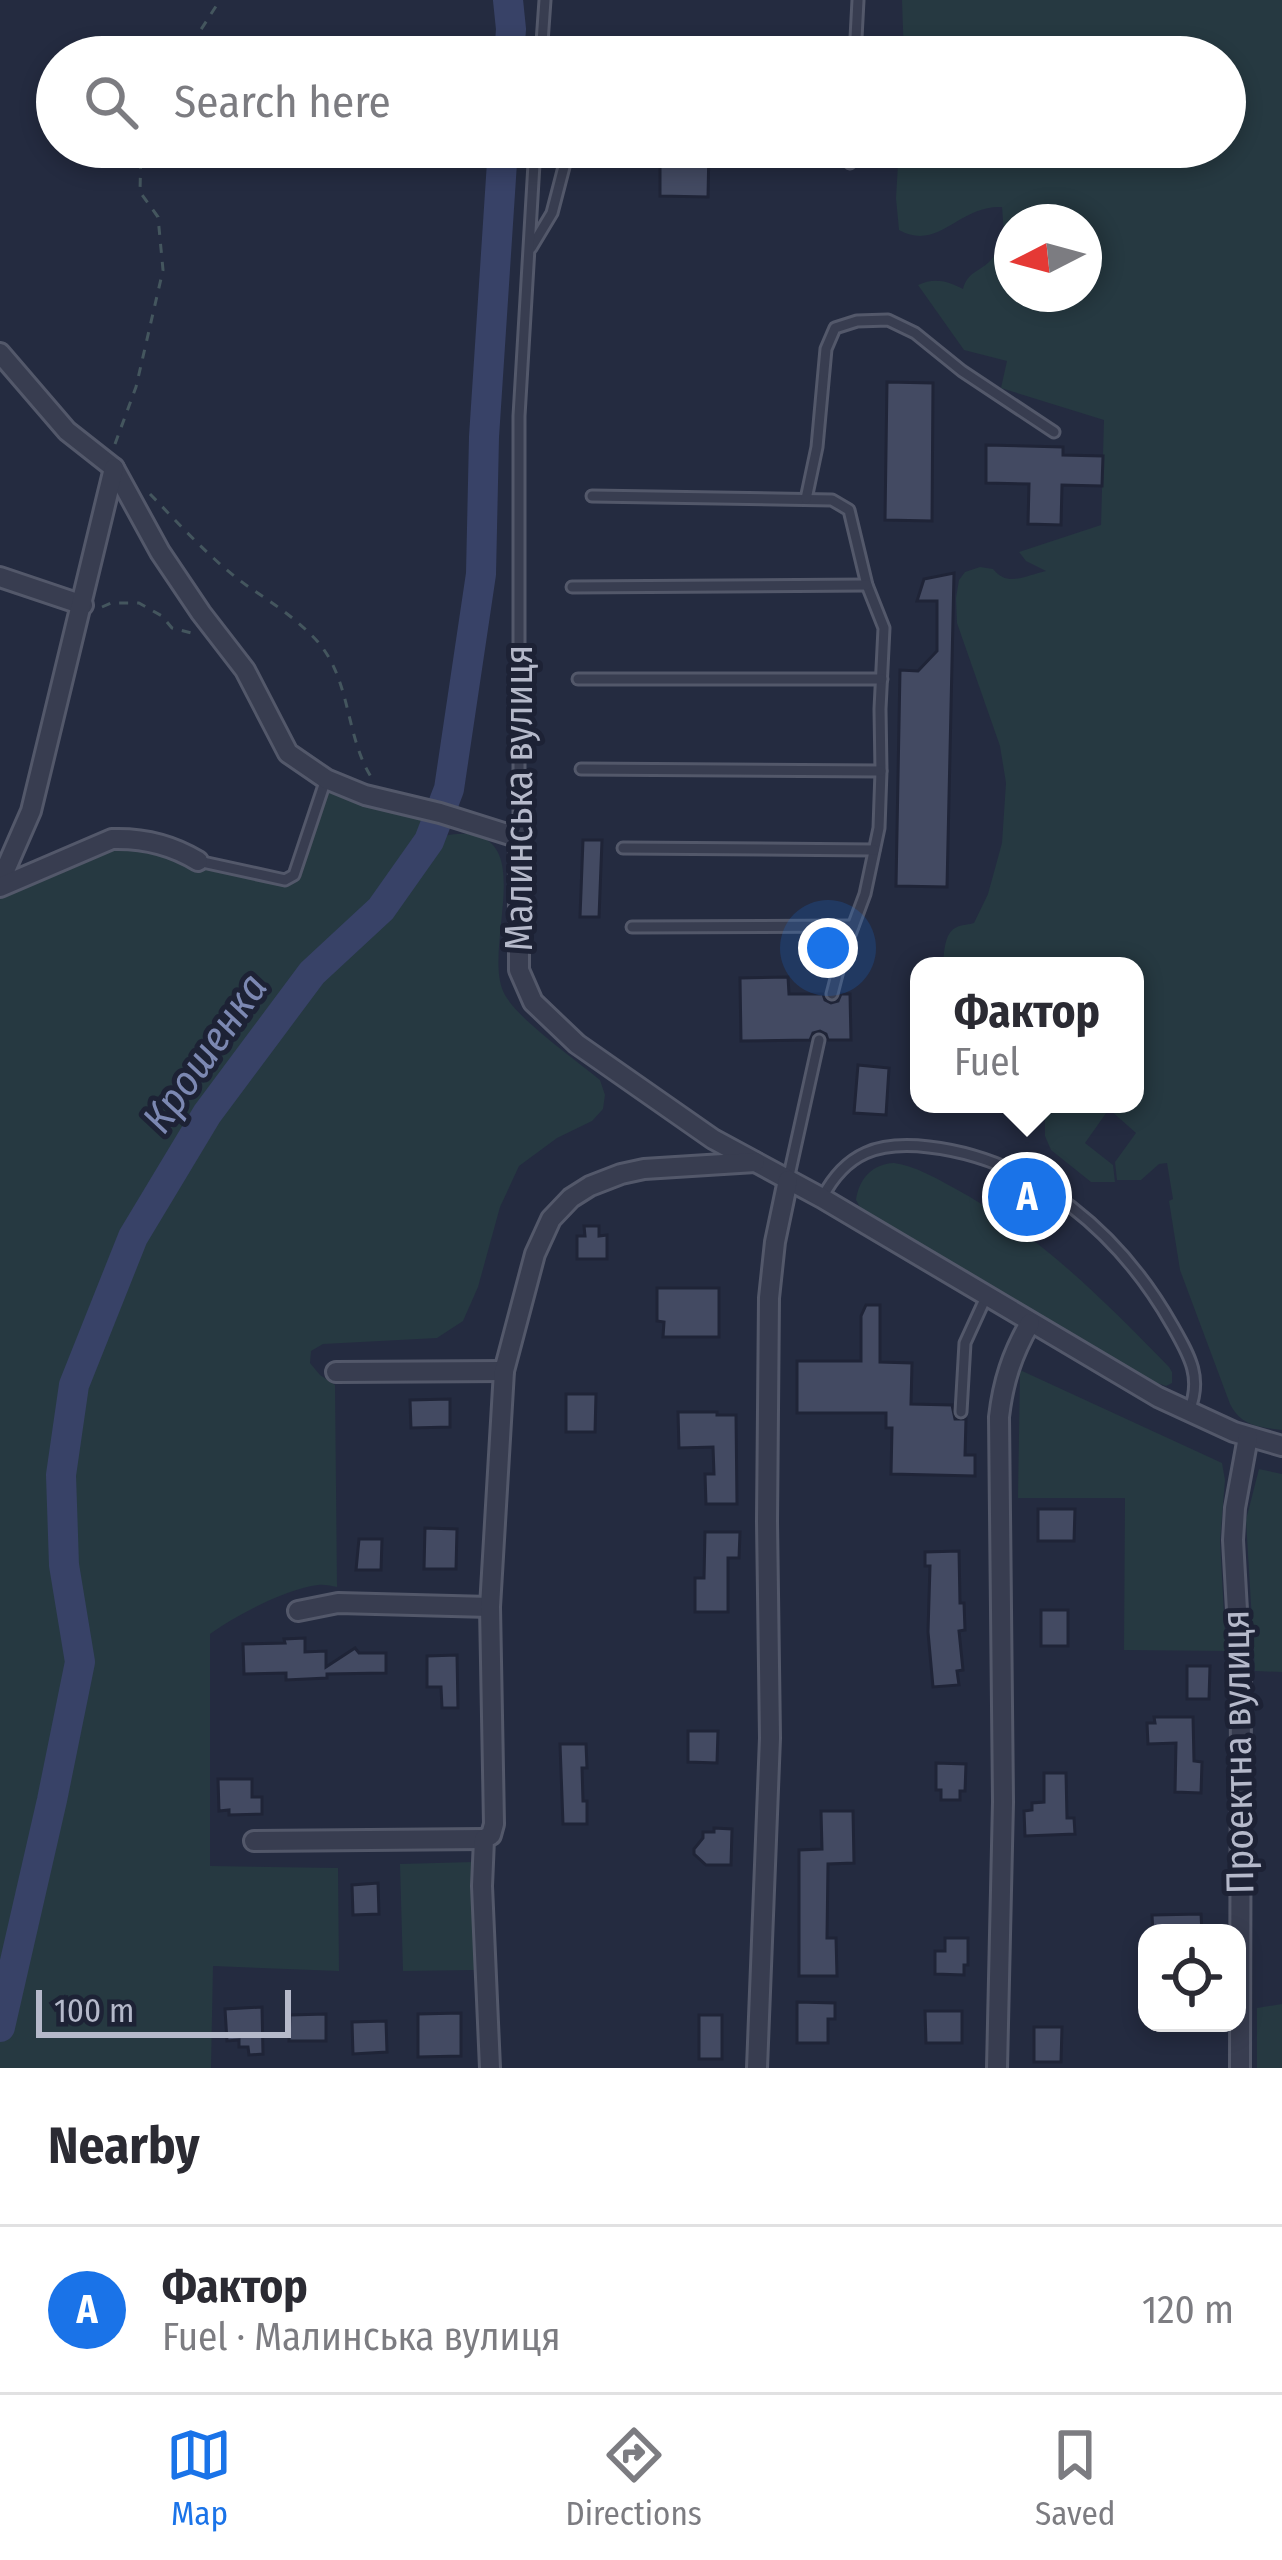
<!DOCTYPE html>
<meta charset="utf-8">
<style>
body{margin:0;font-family:"Fira Sans Condensed",sans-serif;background:#f7f7f7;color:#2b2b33}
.controls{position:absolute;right:36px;bottom:36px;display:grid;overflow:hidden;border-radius:24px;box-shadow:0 6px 18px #0003}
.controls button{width:108px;height:108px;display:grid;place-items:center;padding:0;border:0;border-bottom:3px solid #e1e1e2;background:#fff;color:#2b2b33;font:60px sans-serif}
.compass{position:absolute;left:994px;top:204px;width:108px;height:108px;border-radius:50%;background:#fff;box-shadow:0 6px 18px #0003;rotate:264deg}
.scale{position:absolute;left:36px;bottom:30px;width:255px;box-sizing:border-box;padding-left:12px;border:6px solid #b5b9ca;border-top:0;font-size:33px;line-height:42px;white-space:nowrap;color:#b5b9ca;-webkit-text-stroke:9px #1d2235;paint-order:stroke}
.you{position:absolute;left:828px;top:948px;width:42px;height:42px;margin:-30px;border:9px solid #fff;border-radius:50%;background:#1a73e8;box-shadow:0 0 0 18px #1a73e833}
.badge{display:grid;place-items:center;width:78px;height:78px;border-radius:50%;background:#1a73e8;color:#fff;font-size:39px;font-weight:700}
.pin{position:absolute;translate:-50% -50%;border:6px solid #fff;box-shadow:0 3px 12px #0006}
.popup{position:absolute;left:910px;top:957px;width:234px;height:156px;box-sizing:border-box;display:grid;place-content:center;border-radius:24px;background:#fff;filter:drop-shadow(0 3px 9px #0005);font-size:39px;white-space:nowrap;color:#7c7c81}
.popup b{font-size:45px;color:#2b2b33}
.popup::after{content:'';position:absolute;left:50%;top:100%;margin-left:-24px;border:24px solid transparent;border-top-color:#fff}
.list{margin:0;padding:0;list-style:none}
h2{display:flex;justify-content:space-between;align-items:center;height:156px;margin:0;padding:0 48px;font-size:51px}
h2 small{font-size:39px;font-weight:400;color:#7c7c81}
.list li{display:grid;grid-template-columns:78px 1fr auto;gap:36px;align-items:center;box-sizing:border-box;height:168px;padding:0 48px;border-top:3px solid #e1e1e2}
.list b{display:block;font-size:45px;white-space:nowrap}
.list p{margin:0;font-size:39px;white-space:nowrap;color:#7c7c81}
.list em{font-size:39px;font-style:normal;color:#7c7c81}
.icon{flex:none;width:66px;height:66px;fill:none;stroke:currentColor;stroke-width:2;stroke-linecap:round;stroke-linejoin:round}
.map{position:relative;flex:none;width:1282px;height:2068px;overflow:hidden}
.search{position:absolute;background:#fff;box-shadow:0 6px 18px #0003;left:36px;right:36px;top:36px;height:132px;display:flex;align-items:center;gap:30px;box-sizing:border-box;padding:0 42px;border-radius:66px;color:#7c7c81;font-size:45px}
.sheet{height:324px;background:#fff}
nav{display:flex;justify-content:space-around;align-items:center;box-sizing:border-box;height:168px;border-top:3px solid #e1e1e2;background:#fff;font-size:33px;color:#7c7c81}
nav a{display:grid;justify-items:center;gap:6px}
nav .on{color:#1a73e8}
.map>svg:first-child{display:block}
</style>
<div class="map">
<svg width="1282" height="2068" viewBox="0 0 1282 2068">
<rect width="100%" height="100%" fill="#242b40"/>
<!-- green -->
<g fill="#263941" fill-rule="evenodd">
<path d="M902,0H1282V1430C1259,1427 1241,1426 1230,1404L1180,1270L1169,1201L1173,1199L1167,1163L1159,1164L1141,1180H1117L1115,1162L1136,1133L1109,1109L1085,1143L1113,1165L1115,1182H1091L1051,1150L1045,1136V1115L1053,1104H1115L1120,1109L1127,1104H1135V966H943C944,954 944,932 957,927C963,924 969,925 974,923L988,894L1002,843L1006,783L1000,746L957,623L956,598L959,580L965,572L980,567L993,569C1008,588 1026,575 1046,571L1026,561L1019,552L1101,525L1104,420L1001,388L1007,361L964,350L918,285C934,277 948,281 963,289C967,273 978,272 989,262C997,254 1000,246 1009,239L1004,233L1002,207C958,205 939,252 899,230L896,198L899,147H1225V57H904ZM1012,222H1084V294H1012Z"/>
<path d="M326,779L440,813L430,840C448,834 467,830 485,839C525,860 486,950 503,991C514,1017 576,1060 600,1080L605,1095L603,1109L592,1121L557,1138L519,1166L500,1207L478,1287L463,1321L437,1338L323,1344L311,1351L310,1363L320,1375L335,1385L337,1587C331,1586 324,1584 318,1585C288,1588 234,1616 210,1634V1866L338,1868L339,1971L213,1966L211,2068H0V887L112,839L198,861L285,880L294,875Z"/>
<path d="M894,1163C915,1166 936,1178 954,1188C1036,1232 1104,1300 1169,1367L1172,1372V1383L1166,1386L1154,1382L861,1209L856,1200C859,1179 872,1164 894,1163Z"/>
<polygon points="1020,1370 1222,1463 1225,1480 1220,1541 1226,1651 1124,1650 1125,1498 1018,1498"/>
<polygon points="1259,1469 1282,1474 1282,1672 1255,1671 1246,1520"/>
<polygon points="473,1862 475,1970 403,1971 400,1864"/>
<polygon points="1282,2004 1282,2068 1257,2068 1257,2008"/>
</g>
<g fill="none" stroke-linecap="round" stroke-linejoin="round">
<!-- river -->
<g stroke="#384267" stroke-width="30">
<polyline points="508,0 511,29 509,57"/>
<polyline points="0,2027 52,1800 80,1662 64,1565 61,1475 74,1385 133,1237 207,1114 312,973 381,909 429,841 449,789 481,574 484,437 503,147"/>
</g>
</g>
<!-- building -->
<g fill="#434a62" stroke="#1f2437" stroke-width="3">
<polygon points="660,147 709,147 708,197 660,196"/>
<polygon points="887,382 933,383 932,521 885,520"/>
<polygon points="986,445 1063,447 1063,455 1103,456 1102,486 1062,485 1061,525 1028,524 1029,484 986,483"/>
<polygon points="954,573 947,887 896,886 900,670 918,671 937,651 937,601 917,601 924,579"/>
<polygon points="583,840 602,840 599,917 580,917"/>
<polygon points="788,977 789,994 823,994 825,1000 831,1003 838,1001 841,994 850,994 851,1040 828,1040 826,1034 820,1031 813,1033 810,1040 741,1041 740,978"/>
<polygon points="858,1065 889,1068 886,1115 854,1113"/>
<polygon points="584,1226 599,1226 599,1236 607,1235 607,1259 577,1259 577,1236 585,1236"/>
<polygon points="657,1288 719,1288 719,1337 663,1337 664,1322 657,1321"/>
<polygon points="866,1305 880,1305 880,1362 912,1363 911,1404 952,1405 955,1419 966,1419 965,1455 975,1455 975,1476 891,1474 892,1428 886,1428 886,1413 797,1413 797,1361 861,1361 861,1316"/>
<polygon points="566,1394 596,1394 595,1432 566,1432"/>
<polygon points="450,1399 450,1427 411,1428 410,1400"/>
<polygon points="678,1412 717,1412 717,1415 736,1415 737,1504 706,1504 705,1474 714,1474 713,1447 679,1448"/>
<polygon points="1038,1509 1075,1509 1074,1541 1038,1541"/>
<polygon points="425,1528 457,1529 456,1569 424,1569"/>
<polygon points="705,1532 740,1532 739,1558 728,1558 728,1612 695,1612 695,1578 704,1578"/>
<polygon points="359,1539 382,1539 381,1570 356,1570"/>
<polygon points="959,1551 960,1603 964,1603 965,1630 959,1631 963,1670 957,1671 959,1685 933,1687 928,1632 930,1566 925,1566 925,1552"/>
<rect x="1041" y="1610" width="27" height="36"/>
<polygon points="305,1638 305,1652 326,1651 326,1667 355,1648 359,1653 386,1653 386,1673 327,1674 327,1678 286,1680 286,1673 244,1674 243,1644 285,1643 284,1639"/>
<polygon points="457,1655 458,1708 442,1708 441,1687 427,1687 427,1656"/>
<polygon points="1187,1666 1210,1666 1209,1699 1187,1699"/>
<polygon points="1154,1717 1193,1717 1194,1761 1202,1762 1201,1793 1175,1792 1176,1743 1148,1744 1147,1723 1155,1723"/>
<polygon points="688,1731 718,1731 717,1763 688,1762"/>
<polygon points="560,1744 586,1744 587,1768 582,1768 583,1801 587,1801 587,1824 563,1824"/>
<polygon points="936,1763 966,1764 965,1791 960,1791 960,1800 941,1800 941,1790 936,1790"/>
<polygon points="1044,1773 1066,1773 1067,1818 1074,1818 1075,1834 1025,1836 1024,1811 1032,1810 1032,1803 1044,1802"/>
<polygon points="218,1779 252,1779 252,1797 262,1797 262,1814 229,1815 229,1810 219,1811"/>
<polygon points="821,1811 853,1811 854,1863 828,1864 827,1938 836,1938 837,1976 799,1976 799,1850 822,1849"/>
<polygon points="714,1828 732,1829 731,1865 706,1865 694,1854 694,1849 703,1838 703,1832 714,1832"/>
<polygon points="378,1883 379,1914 353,1915 352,1885"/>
<polygon points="1201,1914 1202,1933 1153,1933 1152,1915"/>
<polygon points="945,1938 968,1938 968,1965 964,1965 964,1975 935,1974 935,1951 945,1951"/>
<polygon points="797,2002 835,2003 835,2019 828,2019 828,2043 797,2043"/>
<polygon points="262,2007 263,2054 249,2055 248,2047 239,2047 239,2040 227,2041 225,2009"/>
<polygon points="925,2011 962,2011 962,2043 926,2043"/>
<polygon points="461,2013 461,2056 418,2057 418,2014"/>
<polygon points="326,2014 326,2041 289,2041 290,2015"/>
<rect x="699" y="2015" width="23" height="44"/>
<polygon points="386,2021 387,2052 353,2054 352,2022"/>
<polygon points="1034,2027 1062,2027 1061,2062 1034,2062"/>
</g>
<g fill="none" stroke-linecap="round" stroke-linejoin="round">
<!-- lane casing -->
<g stroke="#53586a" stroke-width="15">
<g id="lane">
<polyline points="541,57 545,0"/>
<polyline points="855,57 858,0"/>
<polyline points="850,163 851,147"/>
<polyline points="531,248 552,213 565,163 576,147"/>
<polyline points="592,496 832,500 849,510 867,585 884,628 880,709 881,771 879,828 865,894 841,959 832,994"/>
<polyline points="806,499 817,447 826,349 835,328 857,321 888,320 915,333 962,371 1054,432"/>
<polyline points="572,587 867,585"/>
<polyline points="578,679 882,679"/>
<polyline points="581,769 881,771"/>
<polyline points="519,838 519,416 535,147"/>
<polyline points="623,848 874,850"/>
<polyline points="198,861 285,880 294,875 326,779"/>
<polyline points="632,927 853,926"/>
<polyline points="788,1180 819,1040"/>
<path d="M822,1198C846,1152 879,1141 929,1147C1035,1159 1121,1235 1172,1325C1189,1355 1203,1377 1189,1411"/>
<polyline points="961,1412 965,1343 986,1297"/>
</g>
</g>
<!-- street casing -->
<g stroke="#53586a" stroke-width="24">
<g id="street">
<polyline points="0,353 67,431 114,468 160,552 201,613 245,670 288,753 326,779 365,795 440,813 510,835"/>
<polyline points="0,577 83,605"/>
<polyline points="519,838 519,970 533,1002 577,1044 713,1139 822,1198 1158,1397 1234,1432 1282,1446"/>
<polyline points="0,882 31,811 114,468"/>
<path d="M0,887L112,839C143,838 172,845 198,861"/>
<polyline points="336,1372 504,1371"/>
<polyline points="298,1611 338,1603 490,1607"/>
<polyline points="254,1841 484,1839"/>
<polyline points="490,2068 482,1886 484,1839 491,1835 494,1824 490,1607 504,1371 535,1254 551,1219 571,1198 590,1186 621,1174 644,1169 755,1162"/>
<polyline points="757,2068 770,1738 767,1521 769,1298 775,1242 788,1180"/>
<path d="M997,2068L1003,1802L999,1417C1003,1382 1012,1354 1030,1323"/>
<polyline points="1240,2068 1241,1681 1233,1540 1235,1508 1248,1437"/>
</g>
</g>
<!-- path -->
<g stroke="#44565e" stroke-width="3" stroke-dasharray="9 9" stroke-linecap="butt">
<polyline points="180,57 184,56 220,0"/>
<polyline points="115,444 136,387 163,270 158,217 140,192 141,147"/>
<path d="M150,494C182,527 215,564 253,590C276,605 299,621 318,642C352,682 345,738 373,780"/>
<polyline points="102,607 111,603 139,603 162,616 172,628 195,634"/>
</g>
<!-- lane -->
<use href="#lane" stroke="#383d50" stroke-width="9"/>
<!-- street -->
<use href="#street" stroke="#383d50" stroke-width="18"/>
</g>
<g text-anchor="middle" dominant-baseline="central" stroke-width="10" stroke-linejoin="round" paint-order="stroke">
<!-- street labels -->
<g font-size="39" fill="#b5b9ca" stroke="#1d2235">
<text transform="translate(519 798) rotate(-90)">Малинська вулиця</text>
<text transform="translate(1238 1752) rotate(-91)">Проектна вулиця</text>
</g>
<!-- water labels -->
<g font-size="42" font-style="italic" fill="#7c88b2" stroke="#1d2235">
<text transform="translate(205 1053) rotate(-55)">Крошенка</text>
</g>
</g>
</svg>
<div class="controls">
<button><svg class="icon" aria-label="locate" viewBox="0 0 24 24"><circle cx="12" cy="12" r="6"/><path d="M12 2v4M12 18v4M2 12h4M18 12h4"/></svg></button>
</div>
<svg class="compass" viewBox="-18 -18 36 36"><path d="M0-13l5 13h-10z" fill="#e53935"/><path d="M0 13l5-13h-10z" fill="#7c7c81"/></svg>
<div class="scale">100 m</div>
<div class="you"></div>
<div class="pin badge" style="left:1027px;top:1197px">A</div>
<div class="popup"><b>Фактор</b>Fuel</div>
<div class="search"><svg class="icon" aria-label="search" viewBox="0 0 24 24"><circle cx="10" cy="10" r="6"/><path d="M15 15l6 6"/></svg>Search here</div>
</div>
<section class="sheet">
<h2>Nearby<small></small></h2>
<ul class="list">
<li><span class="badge">A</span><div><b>Фактор</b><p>Fuel · Малинська вулиця</p></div><em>120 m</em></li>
</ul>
</section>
<nav>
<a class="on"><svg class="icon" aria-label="map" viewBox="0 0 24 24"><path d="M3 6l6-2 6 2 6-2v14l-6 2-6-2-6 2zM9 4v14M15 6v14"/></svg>Map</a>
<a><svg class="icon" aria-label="directions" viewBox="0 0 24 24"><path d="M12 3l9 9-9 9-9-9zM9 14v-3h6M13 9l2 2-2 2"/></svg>Directions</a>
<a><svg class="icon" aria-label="saved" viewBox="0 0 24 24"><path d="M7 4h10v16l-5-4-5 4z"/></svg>Saved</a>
</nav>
